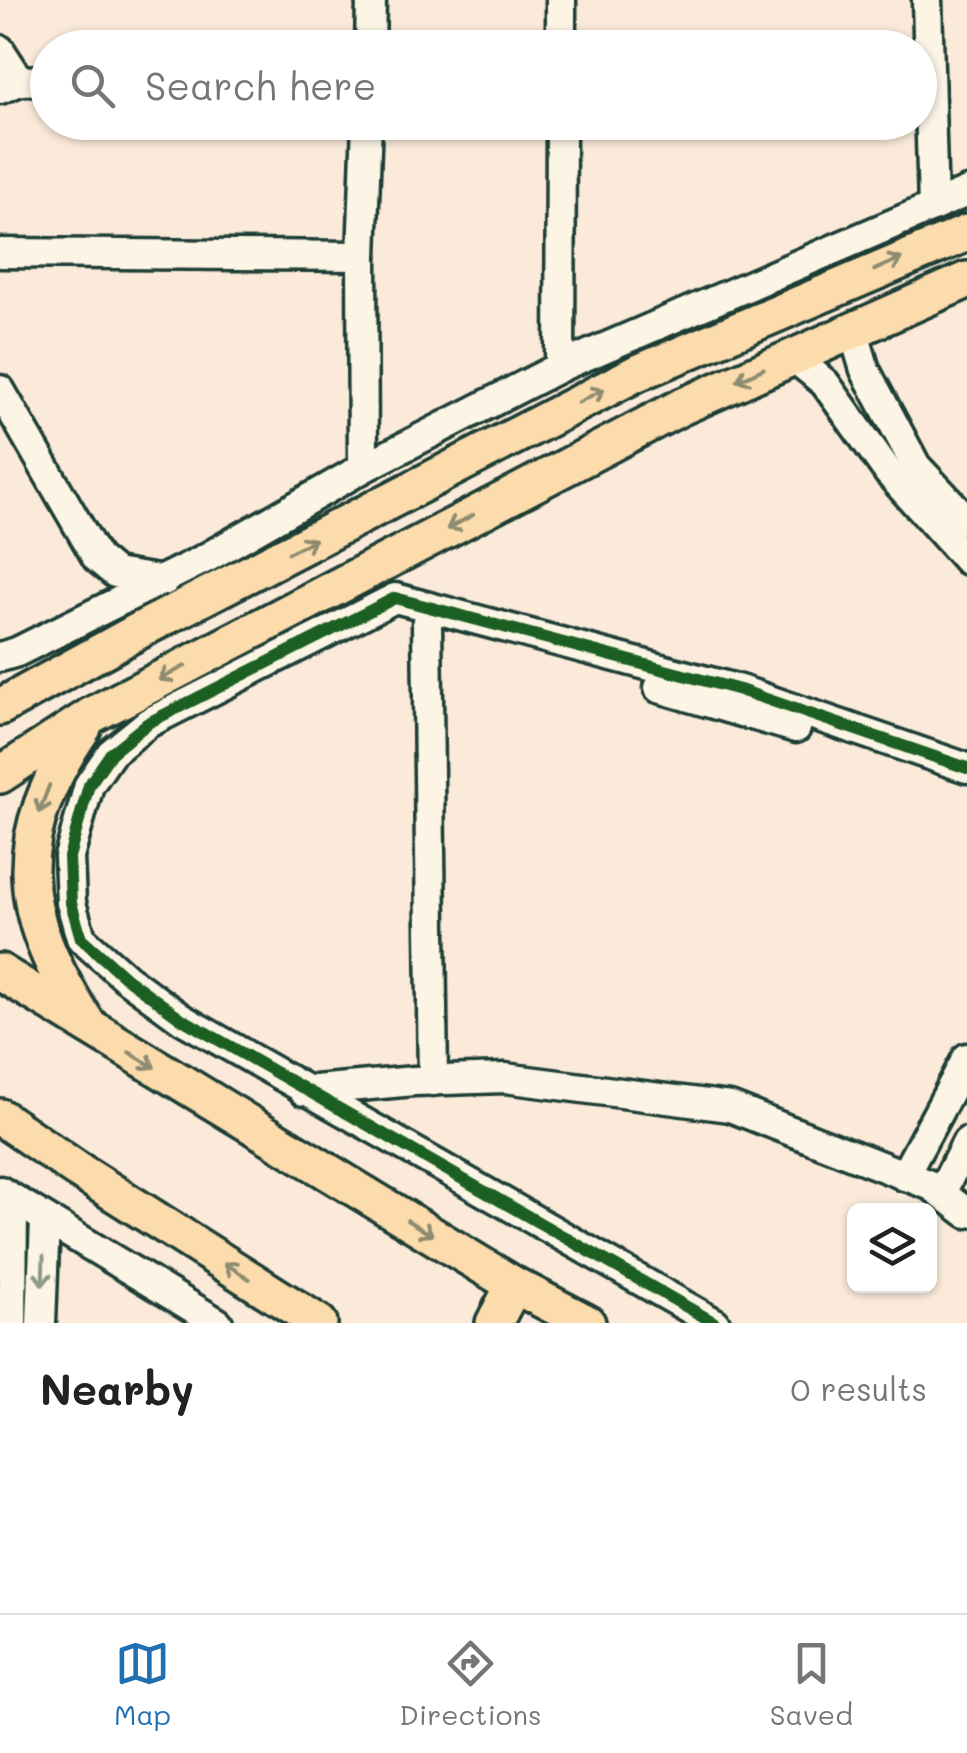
<!DOCTYPE html>
<style>
body{margin:0;font-family:Mali,sans-serif;background:#f6f6f6;color:#222}
.controls{position:absolute;right:30px;bottom:30px;display:grid;overflow:hidden;border-radius:15px;box-shadow:0 2px 8px #0004}
.controls button{width:90px;height:90px;display:grid;place-items:center;padding:0;border:0;border-bottom:2px solid #e0e0e0;background:#fff;color:#222;font:50px sans-serif}
.list{margin:0;padding:0;list-style:none}
h2{display:flex;justify-content:space-between;align-items:center;height:130px;margin:0;padding:0 40px;font-size:42px}
h2 small{font-size:32px;font-weight:400;color:#767676}
.icon{flex:none;width:55px;height:55px;fill:none;stroke:currentColor;stroke-width:2;stroke-linecap:round;stroke-linejoin:round}
.map{position:relative;flex:none;width:967px;height:1323px;overflow:hidden}
.search{position:absolute;background:#fff;box-shadow:0 2px 8px #0004;left:30px;right:30px;top:30px;height:110px;display:flex;align-items:center;gap:25px;box-sizing:border-box;padding:0 35px;border-radius:55px;color:#767676;font-size:38px}
.sheet{height:290px;background:#fff}
nav{display:flex;justify-content:space-around;align-items:center;box-sizing:border-box;height:140px;border-top:2px solid #e0e0e0;background:#fff;font-size:28px;color:#767676}
nav a{display:grid;justify-items:center;gap:5px}
nav .on{color:#1f6fb2}
.map>svg:first-child{display:block}
</style>
<div class="map">
<svg width="967" height="1323" viewBox="0 0 967 1323">
<rect width="100%" height="100%" fill="#fbeada"/>
<filter id="ink" filterUnits="userSpaceOnUse"><feTurbulence type="fractalNoise" baseFrequency=".01" numOctaves="2"/><feDisplacementMap in="SourceGraphic" scale="20" xChannelSelector="R" yChannelSelector="G"/><feConvolveMatrix kernelMatrix="1 2 1 2 8 2 1 2 1" color-interpolation-filters="sRGB"/></filter>
<g filter="url(#ink)">
<g fill="none" stroke-linecap="round" stroke-linejoin="round">
<!-- minor casing -->
<g stroke="#1f3d34" stroke-width="35">
<g id="minor">
<polyline points="927,0 933,207"/>
<polyline points="370,48 371,0"/>
<polyline points="561,48 561,0"/>
<polyline points="0,50 20,81"/>
<polyline points="0,89 20,81 48,80"/>
<polyline points="0,253 362,256"/>
<polyline points="853,330 865,370 916,466 967,520"/>
<polyline points="792,356 825,383 889,473 967,560"/>
<polyline points="560,367 561,122"/>
<polyline points="0,390 97,558 115,573 164,581"/>
<polyline points="363,468 362,256 367,122"/>
<polyline points="427,623 433,1081"/>
<polyline points="0,657 17,652 206,558 363,468 560,367 967,192"/>
<polyline points="659,688 796,728"/>
<polyline points="304,1091 414,1081 505,1078 730,1107 932,1186 967,1213"/>
<polyline points="904,1176 967,1058"/>
<polyline points="0,1191 218,1323"/>
<polyline points="941,1193 967,1142"/>
<polyline points="12,1323 13,1199"/>
<polyline points="41,1323 45,1220"/>
<polyline points="715,1323 182,1019 126,978 81,938 71,903 69,857 89,785 111,753 148,723 395,598 740,690 967,768"/>
</g>
</g>
<!-- major casing -->
<g stroke="#1f3d34" stroke-width="42">
<g id="major">
<polyline points="0,707 142,629 635,374 967,233"/>
<path d="M83,728C9,837 15,911 85,1020"/>
<polyline points="0,775 92,715 681,407 967,280"/>
<polyline points="0,972 514,1285 587,1323"/>
<polyline points="0,1117 76,1169 319,1323"/>
<polyline points="494,1323 514,1285"/>
</g>
</g>
<!-- minor -->
<use href="#minor" stroke="#fcf5e5" stroke-width="28"/>
<!-- major -->
<use href="#major" stroke="#fcdcac" stroke-width="35"/>
<!-- cycleway casing -->
<g stroke="#fcf5e5" stroke-width="19">
<polyline id="cycleway" points="715,1323 182,1019 126,978 81,938 71,903 69,857 89,785 111,753 148,723 395,598 740,690 967,768"/>
</g>
<!-- cycleway -->
<use href="#cycleway" stroke="#1b5e20" stroke-width="12"/>
</g>
<!-- one-way arrows -->
<defs><path id="oneway-shaft" d="M-6 0H5M1.5-3L5.5 0L1.5 3" fill="none" stroke-width="1.6" stroke-linecap="round" stroke-linejoin="round" transform="scale(2.5)"/></defs>
<g stroke="#8e8c70">
<use href="#oneway-shaft" transform="translate(888 264) rotate(-24)"/>
<use href="#oneway-shaft" transform="translate(750 375) rotate(155)"/>
<use href="#oneway-shaft" transform="translate(591 396) rotate(-27)"/>
<use href="#oneway-shaft" transform="translate(460 522) rotate(152)"/>
<use href="#oneway-shaft" transform="translate(302 546) rotate(-27)"/>
<use href="#oneway-shaft" transform="translate(172 673) rotate(152)"/>
<use href="#oneway-shaft" transform="translate(44 799) rotate(111)"/>
<use href="#oneway-shaft" transform="translate(142 1060) rotate(31)"/>
<use href="#oneway-shaft" transform="translate(420 1228) rotate(31)"/>
<use href="#oneway-shaft" transform="translate(237 1271) rotate(-148)"/>
</g>
<use stroke="#8e998c" href="#oneway-shaft" transform="translate(43 1271) rotate(92)"/>
</g>
</svg>
<div class="controls">
<button><svg class="icon" aria-label="layers" viewBox="0 0 24 24"><path d="M12 4l9 5-9 5-9-5zM3 14l9 5 9-5"/></svg></button>
</div>
<div class="search"><svg class="icon" aria-label="search" viewBox="0 0 24 24"><circle cx="10" cy="10" r="6"/><path d="M15 15l6 6"/></svg>Search here</div>
</div>
<section class="sheet">
<h2>Nearby<small>0 results</small></h2>
<ul class="list">
</ul>
</section>
<nav>
<a class="on"><svg class="icon" aria-label="map" viewBox="0 0 24 24"><path d="M3 6l6-2 6 2 6-2v14l-6 2-6-2-6 2zM9 4v14M15 6v14"/></svg>Map</a>
<a><svg class="icon" aria-label="directions" viewBox="0 0 24 24"><path d="M12 3l9 9-9 9-9-9zM9 14v-3h6M13 9l2 2-2 2"/></svg>Directions</a>
<a><svg class="icon" aria-label="saved" viewBox="0 0 24 24"><path d="M7 4h10v16l-5-4-5 4z"/></svg>Saved</a>
</nav>
